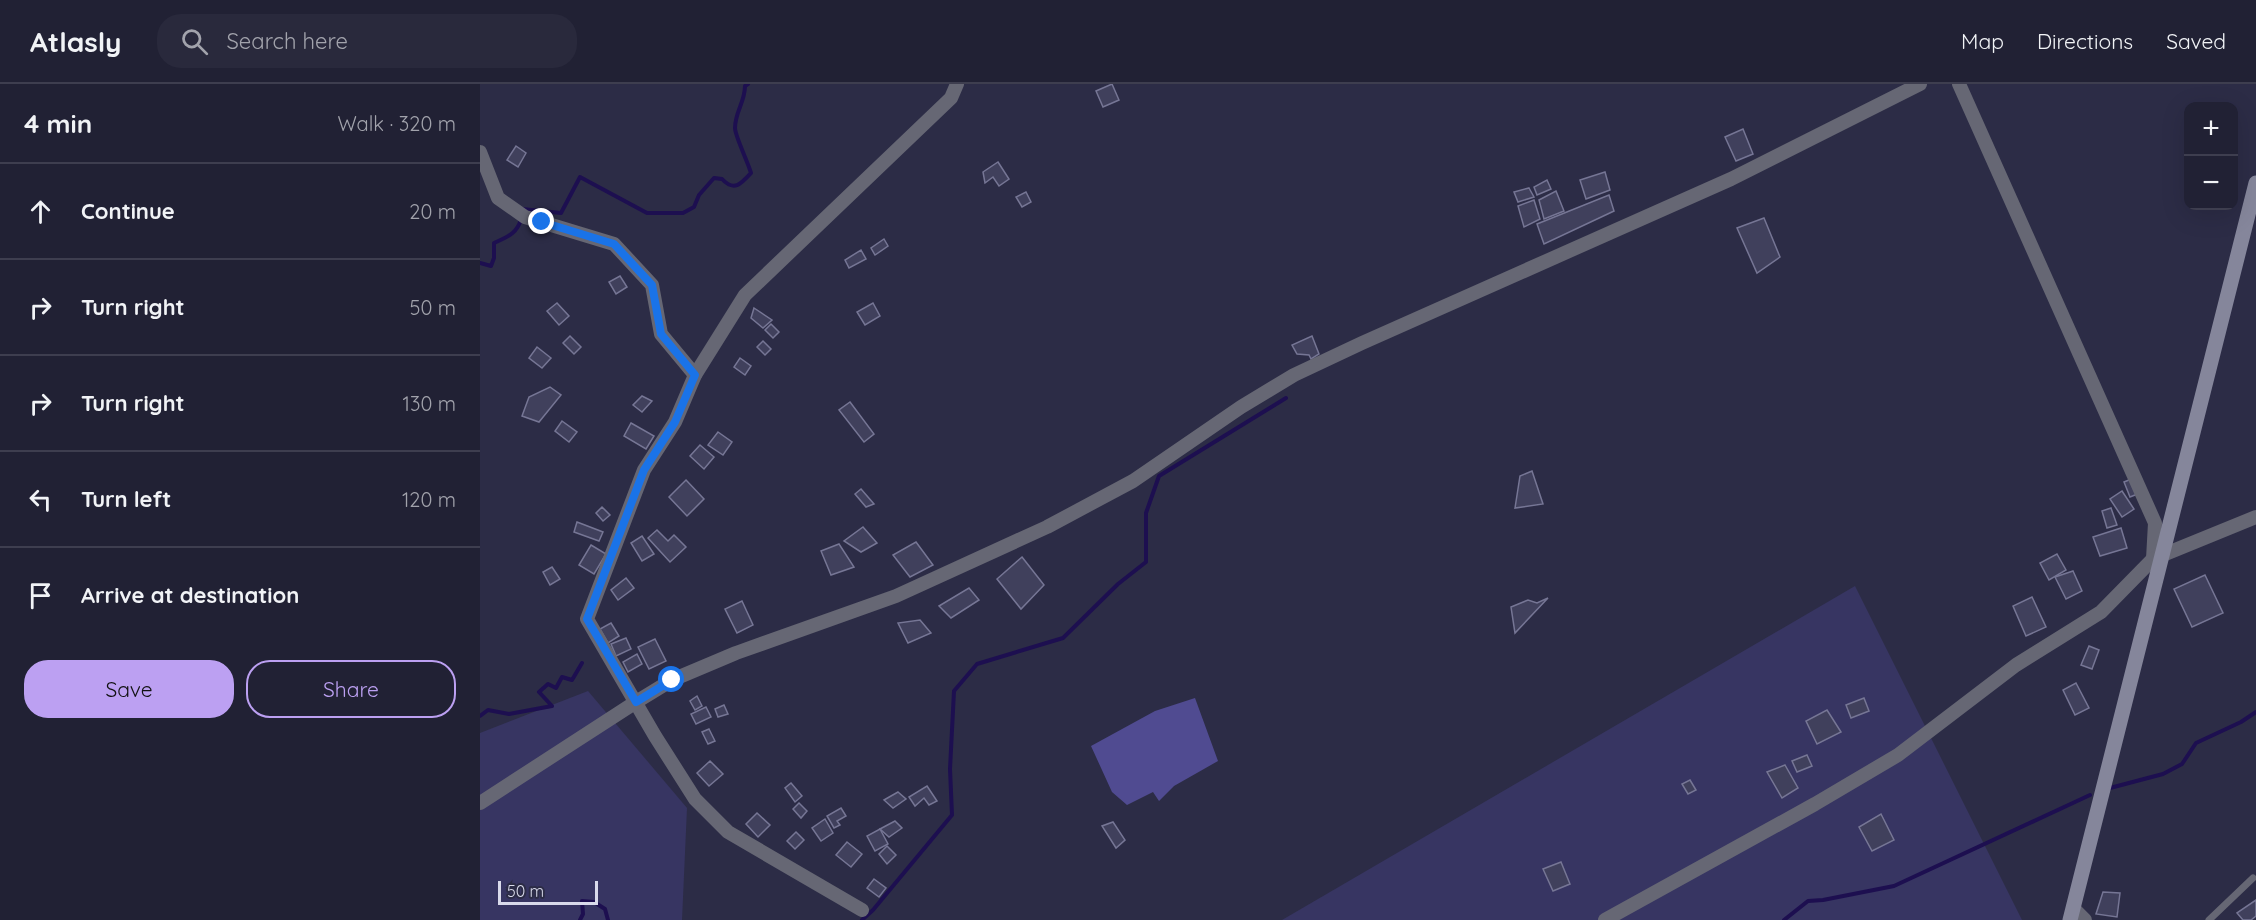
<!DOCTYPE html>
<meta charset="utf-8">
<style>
body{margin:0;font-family:Quicksand,sans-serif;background:#29293c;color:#f1f3f6}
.controls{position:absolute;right:18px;top:18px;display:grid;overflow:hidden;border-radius:12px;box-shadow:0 6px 24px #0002}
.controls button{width:54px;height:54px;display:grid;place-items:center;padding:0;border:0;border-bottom:2px solid #3e3e4f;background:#212134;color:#f1f3f6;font:30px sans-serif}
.scale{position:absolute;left:18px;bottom:15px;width:100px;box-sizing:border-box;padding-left:6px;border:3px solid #d9daeb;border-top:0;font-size:16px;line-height:21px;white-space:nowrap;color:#d9daeb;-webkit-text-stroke:4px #2c2c46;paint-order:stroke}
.stop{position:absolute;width:18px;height:18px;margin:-14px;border:4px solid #1a73e8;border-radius:50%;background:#fff}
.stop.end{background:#1a73e8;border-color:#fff;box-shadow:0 2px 6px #0008}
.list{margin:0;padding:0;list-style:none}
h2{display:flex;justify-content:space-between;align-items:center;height:78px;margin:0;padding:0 24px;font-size:26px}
h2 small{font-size:20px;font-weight:400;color:#a2a3ac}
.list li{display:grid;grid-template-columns:39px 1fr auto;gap:18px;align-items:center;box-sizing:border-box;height:96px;padding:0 24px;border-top:2px solid #3e3e4f}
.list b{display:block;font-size:22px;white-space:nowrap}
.list em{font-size:20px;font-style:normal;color:#a2a3ac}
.actions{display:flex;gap:12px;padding:18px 24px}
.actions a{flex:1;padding:14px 0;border:2px solid #bca0f2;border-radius:24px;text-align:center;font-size:21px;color:#bca0f2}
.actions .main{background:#bca0f2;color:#111}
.icon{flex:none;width:33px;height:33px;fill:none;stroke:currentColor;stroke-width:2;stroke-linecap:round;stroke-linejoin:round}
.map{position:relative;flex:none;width:1776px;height:836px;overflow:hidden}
header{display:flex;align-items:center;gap:36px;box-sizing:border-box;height:84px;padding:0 30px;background:#212134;border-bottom:2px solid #3e3e4f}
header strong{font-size:28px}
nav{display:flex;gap:33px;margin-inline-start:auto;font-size:21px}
.search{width:420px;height:54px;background:#29293c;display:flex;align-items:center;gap:15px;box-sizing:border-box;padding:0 21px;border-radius:24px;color:#a2a3ac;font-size:22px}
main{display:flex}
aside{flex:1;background:#212134}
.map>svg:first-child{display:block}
</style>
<header>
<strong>Atlasly</strong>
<div class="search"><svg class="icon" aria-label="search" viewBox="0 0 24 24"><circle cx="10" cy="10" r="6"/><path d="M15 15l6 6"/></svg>Search here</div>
<nav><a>Map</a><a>Directions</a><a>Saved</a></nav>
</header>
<main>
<aside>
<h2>4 min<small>Walk · 320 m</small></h2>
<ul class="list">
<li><svg class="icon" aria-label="ahead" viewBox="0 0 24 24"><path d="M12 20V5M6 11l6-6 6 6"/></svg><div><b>Continue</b></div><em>20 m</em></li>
<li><svg class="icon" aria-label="right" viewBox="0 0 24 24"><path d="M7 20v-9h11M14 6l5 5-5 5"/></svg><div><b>Turn right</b></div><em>50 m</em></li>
<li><svg class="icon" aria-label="right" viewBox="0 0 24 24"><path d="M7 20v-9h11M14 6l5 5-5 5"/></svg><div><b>Turn right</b></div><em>130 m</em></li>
<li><svg class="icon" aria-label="left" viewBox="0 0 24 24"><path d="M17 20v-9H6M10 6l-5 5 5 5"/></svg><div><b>Turn left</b></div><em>120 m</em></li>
<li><svg class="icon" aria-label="arrive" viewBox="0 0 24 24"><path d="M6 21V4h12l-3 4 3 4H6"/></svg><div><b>Arrive at destination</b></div></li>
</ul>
<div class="actions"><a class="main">Save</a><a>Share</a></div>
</aside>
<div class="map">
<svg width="1776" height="836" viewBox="0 0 1776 836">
<rect width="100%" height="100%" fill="#2c2c46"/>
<!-- green -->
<g fill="#373562">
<polygon points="1375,502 1542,836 802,836"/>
<polygon points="108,607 207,724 202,836 0,836 0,649"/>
</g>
<!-- forest -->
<polygon fill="#504b91" points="715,614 738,677 694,702 679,717 673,708 647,721 632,708 611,662 675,627"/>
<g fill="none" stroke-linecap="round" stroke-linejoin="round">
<!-- stream -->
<g stroke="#1d0f50" stroke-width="4">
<path d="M42,125L81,129L100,93L167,129H203L214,123L219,111L234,94L242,95C254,108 261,100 271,89C268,78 255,52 255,44C255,28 265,18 265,2L268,0"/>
<path d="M0,179L11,182L14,174V159C27,153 37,150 41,135"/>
<polyline points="0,632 8,626 29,630 72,622 59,608 68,600 76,604 82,593 92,596 102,579"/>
<polyline points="1630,704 1683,690 1702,680 1716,659 1761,638 1776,628"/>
<polyline points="100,836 103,830 102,817 114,818 125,825 128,836"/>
<polyline points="382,836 393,826 472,731 470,685 474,607 497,580 583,554 638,500 666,478 666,429 679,392 806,314"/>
<polyline points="1304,836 1328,817 1343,816 1414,802 1610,711"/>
</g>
</g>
<!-- building -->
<g fill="#40405c" stroke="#767695" stroke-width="1.5">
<polygon points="632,0 639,16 623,23 616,7"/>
<polygon points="1263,45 1273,70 1256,77 1245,53"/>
<polygon points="36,62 46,69 38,83 27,76"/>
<polygon points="518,78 529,95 519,102 513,93 505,99 503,88"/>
<polygon points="1125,88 1130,106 1106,115 1100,96"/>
<polygon points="1067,96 1071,105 1057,111 1054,103"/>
<polygon points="1049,104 1054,113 1038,118 1034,108"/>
<polygon points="1076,107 1084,127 1064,135 1059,116"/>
<polygon points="546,108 551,118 542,123 536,113"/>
<polygon points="1129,111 1134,127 1064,160 1057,140"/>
<polygon points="1054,116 1060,135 1044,143 1038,122"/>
<polygon points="1284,134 1300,173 1277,189 1257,144"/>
<polygon points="404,155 408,162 395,171 391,164"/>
<polygon points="381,166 386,175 369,184 365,176"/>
<polygon points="140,192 147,203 136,210 129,198"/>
<polygon points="77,219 89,232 79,241 67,227"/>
<polygon points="393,219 400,232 385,241 377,228"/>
<polygon points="274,224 292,236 283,244 271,234"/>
<polygon points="291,240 299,248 293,254 285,246"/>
<polygon points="90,252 101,263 94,270 83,259"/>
<polygon points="832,252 839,270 831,275 829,271 817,270 812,261"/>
<polygon points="283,257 291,265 285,271 277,263"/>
<polygon points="57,263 71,274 62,284 49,274"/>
<polygon points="260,274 271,282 265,291 254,283"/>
<polygon points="70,303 81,311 59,338 42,332 49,313"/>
<polygon points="162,312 172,317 162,328 153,321"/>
<polygon points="370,318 394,350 384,358 359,326"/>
<polygon points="82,337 97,348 89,358 75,347"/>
<polygon points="151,339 174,352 166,365 144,352"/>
<polygon points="238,348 252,358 243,371 228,361"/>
<polygon points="220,361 234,373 224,385 210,372"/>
<polygon points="1052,387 1063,420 1035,424 1040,392"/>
<polygon points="1654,394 1660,409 1650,413 1644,398"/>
<polygon points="206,396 224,415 207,432 189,413"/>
<polygon points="381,405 394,420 386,423 375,410"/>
<polygon points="1642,407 1654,425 1642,433 1630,415"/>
<polygon points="122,423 130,431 123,437 116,429"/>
<polygon points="1631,424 1637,441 1627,444 1622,427"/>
<polygon points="97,438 123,448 119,457 94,448"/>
<polygon points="383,443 397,459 381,468 364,457"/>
<polygon points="1641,444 1647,464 1620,472 1613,453"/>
<polygon points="177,446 188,457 194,451 206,463 190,478 168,454"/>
<polygon points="162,452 174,470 162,477 151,459"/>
<polygon points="436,458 453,481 430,493 413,471"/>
<polygon points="359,460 374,483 351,491 341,467"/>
<polygon points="111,461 126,470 114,490 99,481"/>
<polygon points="1577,470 1586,486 1569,496 1560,479"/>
<polygon points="542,473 564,501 541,525 517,495"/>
<polygon points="72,483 80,495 70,501 63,488"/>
<polygon points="1593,487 1602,507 1586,515 1575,493"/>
<polygon points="1725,491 1743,529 1712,543 1694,505"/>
<polygon points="146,494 154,504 138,516 131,506"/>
<polygon points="489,504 499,516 471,534 459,522"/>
<polygon points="1552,513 1566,543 1546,552 1533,522"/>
<polygon points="1068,514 1035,549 1031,523 1048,516 1057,519"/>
<polygon points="262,517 273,541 257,549 245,525"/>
<polygon points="440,536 451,549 428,559 418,539"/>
<polygon points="131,539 139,552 128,559 120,545"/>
<polygon points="146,554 151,565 136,572 131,560"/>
<polygon points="175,555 186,577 169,585 158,563"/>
<polygon points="1609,562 1619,566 1612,585 1601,581"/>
<polygon points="157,570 162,580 148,588 143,578"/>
<polygon points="1596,599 1609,624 1595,631 1583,606"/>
<polygon points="217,612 222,622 215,626 210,617"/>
<polygon points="1384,614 1389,627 1371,634 1366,621"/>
<polygon points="244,621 248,630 238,633 235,625"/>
<polygon points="226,623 231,633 216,640 211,630"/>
<polygon points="1347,626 1361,648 1337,660 1326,637"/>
<polygon points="229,645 235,657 228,660 222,648"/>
<polygon points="1327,671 1332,682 1317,688 1312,677"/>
<polygon points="230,677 243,690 229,702 217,689"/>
<polygon points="1305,681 1318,704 1302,714 1287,688"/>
<polygon points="1210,696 1216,706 1208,710 1202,700"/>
<polygon points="311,699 322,712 315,718 305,704"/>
<polygon points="447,702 457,717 449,721 444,714 435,722 429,713"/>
<polygon points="418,708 426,715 413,724 404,716"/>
<polygon points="319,719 327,727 321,734 313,725"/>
<polygon points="361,724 366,732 357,737 360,741 354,744 347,732"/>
<polygon points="277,729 290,741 278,753 266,740"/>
<polygon points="1401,730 1414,756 1392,767 1379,743"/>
<polygon points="345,735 353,749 341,757 332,744"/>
<polygon points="415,737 422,744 409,753 400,745"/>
<polygon points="633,738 645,756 636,764 622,742"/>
<polygon points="400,745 408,760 395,767 387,752"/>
<polygon points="316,748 324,756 315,765 307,757"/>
<polygon points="367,758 382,770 371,783 356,771"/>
<polygon points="407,762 416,771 407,780 399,770"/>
<polygon points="1081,778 1090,800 1073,807 1063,785"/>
<polygon points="394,795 406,804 399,813 387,804"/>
<polygon points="1623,808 1640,809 1637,833 1616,830"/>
<polygon points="1776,816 1776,832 1771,836 1763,836 1757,829"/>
</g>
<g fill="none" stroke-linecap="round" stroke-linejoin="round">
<!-- lane -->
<polyline stroke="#666774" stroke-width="7" points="1729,836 1773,794"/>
<!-- street -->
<g stroke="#666774" stroke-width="14">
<polyline points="1479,0 1675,439 1673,475"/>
<polyline points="0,68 18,114 45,133 134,160 172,201 181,250 215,291 195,338 164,386 107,535 175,652 215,715 248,748 382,826"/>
<polyline points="215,291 265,211 471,14 477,0"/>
<polyline points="0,719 156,618 192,596 256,569 416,512 567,443 653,397 761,323 814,291 882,259 1251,95 1440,0"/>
<polyline points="1593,824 1605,836"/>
<polyline points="1125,836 1335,720 1418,671 1536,581 1621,528 1673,475 1776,433"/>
</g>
<!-- secondary -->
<polyline stroke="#85869b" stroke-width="15" points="1590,836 1776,99"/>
</g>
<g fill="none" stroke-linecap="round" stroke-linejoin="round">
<!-- route -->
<polyline stroke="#1a73e8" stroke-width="8" points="62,138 134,160 172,201 181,250 215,291 195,338 164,386 107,535 156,618 192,596"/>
</g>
</svg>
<div class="controls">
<button>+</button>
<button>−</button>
</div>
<div class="scale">50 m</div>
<div class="stop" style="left:192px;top:596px"></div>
<div class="stop end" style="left:62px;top:138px"></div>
</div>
</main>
